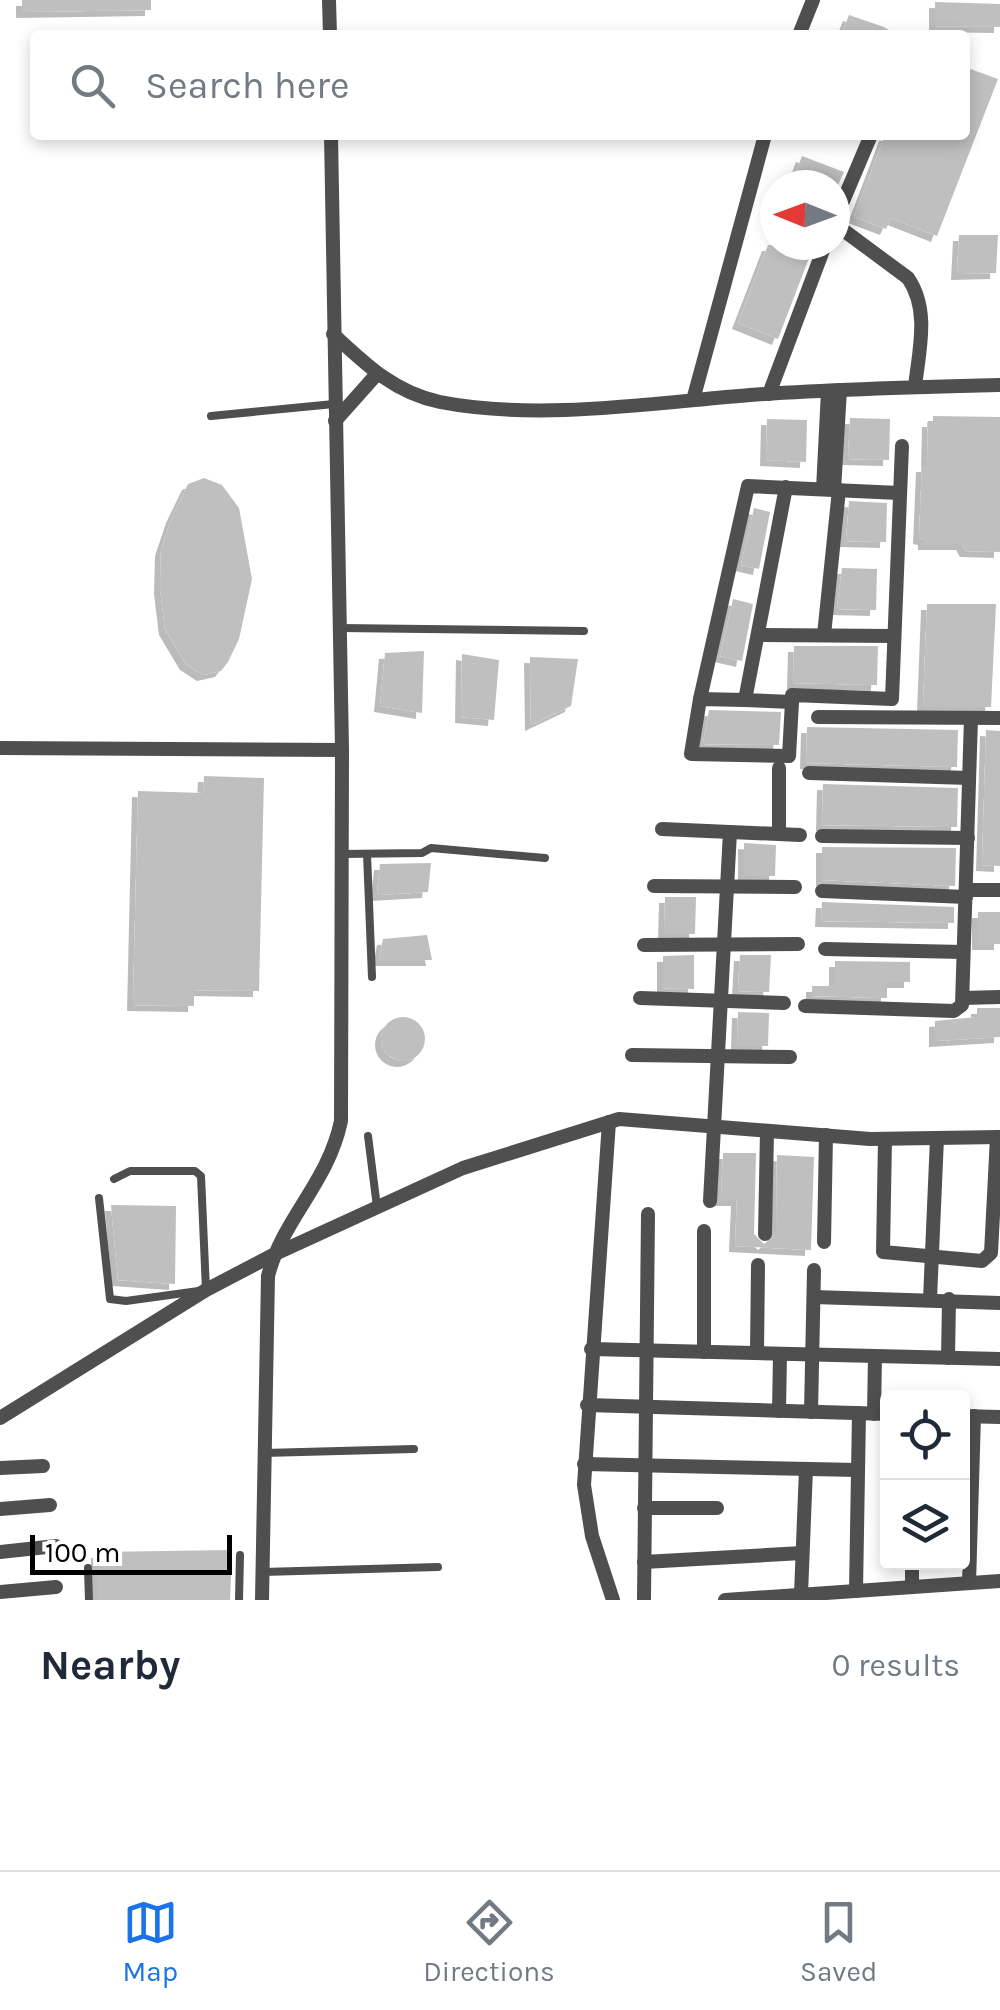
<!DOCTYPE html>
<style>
body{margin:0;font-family:Karla,sans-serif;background:#f6f6f7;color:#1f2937}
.controls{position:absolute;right:30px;bottom:30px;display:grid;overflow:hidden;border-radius:10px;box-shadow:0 5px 15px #0003}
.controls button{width:90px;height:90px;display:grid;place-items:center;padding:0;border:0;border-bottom:2px solid #e0e1e3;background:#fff;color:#1f2937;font:50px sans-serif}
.compass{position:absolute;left:760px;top:170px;width:90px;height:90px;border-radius:50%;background:#fff;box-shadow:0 5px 15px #0003;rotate:271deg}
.scale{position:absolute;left:30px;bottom:25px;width:202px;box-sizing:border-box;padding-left:10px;border:5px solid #000;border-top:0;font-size:28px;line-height:35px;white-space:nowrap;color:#000;-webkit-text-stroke:8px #fff;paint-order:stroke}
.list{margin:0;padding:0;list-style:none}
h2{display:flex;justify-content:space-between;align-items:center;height:130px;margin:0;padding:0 40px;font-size:42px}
h2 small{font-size:32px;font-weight:400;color:#747a83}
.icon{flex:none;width:55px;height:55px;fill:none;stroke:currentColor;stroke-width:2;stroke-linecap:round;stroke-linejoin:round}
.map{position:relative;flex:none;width:1000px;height:1600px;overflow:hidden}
.search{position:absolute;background:#fff;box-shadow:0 5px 15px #0003;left:30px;right:30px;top:30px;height:110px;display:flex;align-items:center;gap:25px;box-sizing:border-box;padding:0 35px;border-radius:10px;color:#747a83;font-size:38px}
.sheet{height:270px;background:#fff}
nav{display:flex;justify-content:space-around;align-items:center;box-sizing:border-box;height:140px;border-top:2px solid #e0e1e3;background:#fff;font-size:28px;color:#747a83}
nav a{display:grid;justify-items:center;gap:5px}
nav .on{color:#1a73e8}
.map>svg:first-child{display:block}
</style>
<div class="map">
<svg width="1000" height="1600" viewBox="0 0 1000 1600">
<defs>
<filter id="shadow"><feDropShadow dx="-6" dy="6" stdDeviation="0" flood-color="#0004"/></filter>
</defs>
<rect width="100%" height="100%" fill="#fff"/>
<!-- building -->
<g fill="#bfbfbf" filter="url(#shadow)">
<polygon points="22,0 151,0 151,10 22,12"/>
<polygon points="935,2 1000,4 1000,27 935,26"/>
<polygon points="849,15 884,27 897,35 841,35"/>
<polygon points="965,67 998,79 937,236 891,218 886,229 854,217 885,135 965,135"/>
<polygon points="802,156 844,172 838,185 791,185"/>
<polygon points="959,235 998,235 996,273 957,274"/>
<polygon points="768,245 814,245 778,339 738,323"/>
<polygon points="933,416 1000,417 1000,552 966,551 962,544 924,544 924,539 919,538 922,466 927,466 928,421 933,421"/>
<polygon points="850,418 890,419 889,460 848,459"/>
<polygon points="767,419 807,420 806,462 766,460"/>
<polygon points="204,478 222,485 239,508 252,579 239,639 228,662 221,671 203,675 186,664 165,629 160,588 161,550 172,517 188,484"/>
<polygon points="849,501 887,503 886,542 846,541"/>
<polygon points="754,508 770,512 759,569 741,565"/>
<polygon points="842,568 877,569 876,610 837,609"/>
<polygon points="733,599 753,604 742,661 720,656"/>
<polygon points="927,604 996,604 991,707 923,707"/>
<polygon points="794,646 878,646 877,685 793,683"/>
<polygon points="424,651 422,713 380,706 385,653"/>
<polygon points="462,654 499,660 494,720 461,717"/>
<polygon points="530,657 578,659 571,706 531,725"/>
<polygon points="709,710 781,712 779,745 703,744"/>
<polygon points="807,727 958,730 957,767 806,763"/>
<polygon points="986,730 1000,731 1000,866 982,865"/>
<polygon points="204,776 264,778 259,991 194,990 194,1006 133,1005 138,791 203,793"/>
<polygon points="823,784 958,788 957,827 822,825"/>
<polygon points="744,843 776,845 775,876 744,876"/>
<polygon points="822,847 956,848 955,886 822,880"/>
<polygon points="431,863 428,892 377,895 380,864"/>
<polygon points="665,897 696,897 695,934 664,934"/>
<polygon points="822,902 954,907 954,923 821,921"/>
<rect x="978" y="912" width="22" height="32"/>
<polygon points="427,935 432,960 379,960 383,939"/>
<polygon points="694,955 694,989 663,988 663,956"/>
<polygon points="740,955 771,955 769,992 738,991"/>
<polygon points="835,961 910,962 910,982 887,982 887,998 812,996 812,986 835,986"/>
<polygon points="977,1008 1000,1008 1000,1037 935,1041 935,1021 977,1017"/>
<polygon points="738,1012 769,1013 768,1046 737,1046"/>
<circle cx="403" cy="1039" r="22"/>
<polygon points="723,1153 756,1153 754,1234 764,1244 776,1234 777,1155 814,1157 811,1250 735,1246 737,1200 721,1200"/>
<polygon points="111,1205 176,1206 175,1284 118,1280"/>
<polygon points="232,1550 230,1600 97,1600 97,1552"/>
</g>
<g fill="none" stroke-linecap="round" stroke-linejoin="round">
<!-- lane -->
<g stroke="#4f4f4f" stroke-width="8">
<polyline points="211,416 334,404"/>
<polyline points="340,628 584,631"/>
<polyline points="342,854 422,853 431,848 545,858"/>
<polyline points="367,854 372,977"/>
<polyline points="368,1136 377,1207"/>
<polyline points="99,1198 110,1299 126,1301 206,1290 201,1176 195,1171 130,1171 114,1179"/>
<polyline points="264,1453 414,1449"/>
<polyline points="88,1568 89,1600"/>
<polyline points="263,1572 438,1567"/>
<polyline points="239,1600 240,1555"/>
</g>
<!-- street -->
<g stroke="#4f4f4f" stroke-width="14">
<polyline points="329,0 330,35"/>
<polyline points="799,35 813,0"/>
<polyline points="835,220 871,135"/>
<path d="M835,224L908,278C930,310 919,350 915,387"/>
<path d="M333,334C365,364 395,393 440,402C538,421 652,403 750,395C833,389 917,387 1000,385"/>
<polyline points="769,394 825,245"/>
<polyline points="693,400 765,135"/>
<polyline points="335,421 376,375"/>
<polyline points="823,489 828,391"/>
<polyline points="834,490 840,390"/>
<polyline points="760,635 894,636"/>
<polyline points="824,635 839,490"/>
<polyline points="700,699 748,486 899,493"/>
<polyline points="745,700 792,702 789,756 691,754 700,699 745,700 786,487"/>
<polyline points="792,702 792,695 892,699 902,446"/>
<polyline points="818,717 1000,718"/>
<polyline points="0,748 342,750"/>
<polyline points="779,768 779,834"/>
<polyline points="809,773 969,778"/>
<polyline points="662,829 800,835"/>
<polyline points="822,836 968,838"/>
<polyline points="654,886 795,887"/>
<polyline points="966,890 1000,890"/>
<polyline points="822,891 966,897"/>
<polyline points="644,945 798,944"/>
<polyline points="825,949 963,952"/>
<polyline points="640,998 784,1003"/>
<polyline points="963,998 1000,997"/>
<polyline points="805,1006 954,1011 962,1005 971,718"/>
<polyline points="632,1055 790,1057"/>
<polyline points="609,1122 584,1485 592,1536 613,1600"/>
<polyline points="885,1139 883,1252 982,1261 991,1253 997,1137"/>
<polyline points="710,1201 730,832"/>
<polyline points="765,1234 767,1131"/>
<polyline points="824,1242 826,1135"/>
<polyline points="814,1297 1000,1303"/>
<polyline points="930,1299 937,1138"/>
<polyline points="591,1349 1000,1359"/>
<polyline points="704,1352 704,1231"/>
<polyline points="757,1353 758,1265"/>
<polyline points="948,1358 949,1299"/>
<polyline points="587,1405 888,1414"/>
<polyline points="779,1411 780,1354"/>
<polyline points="811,1412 814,1270"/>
<polyline points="874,1414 875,1356"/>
<polyline points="962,1416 1000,1417"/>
<polyline points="0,1418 206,1290 273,1255 463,1168 619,1119 870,1139 1000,1137"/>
<polyline points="584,1464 858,1470"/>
<polyline points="0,1468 43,1466"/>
<polyline points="644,1508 717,1508"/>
<polyline points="0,1509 50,1505"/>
<polyline points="0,1552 56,1546"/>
<polyline points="644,1562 802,1553"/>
<polyline points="969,1583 974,1416"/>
<polyline points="912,1587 912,1562"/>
<polyline points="856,1591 859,1413"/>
<polyline points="0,1592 56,1587"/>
<polyline points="801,1594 806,1469"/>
<path d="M262,1600L268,1276C283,1218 328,1183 341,1121L342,750L331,135"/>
<polyline points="644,1600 648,1214"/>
<polyline points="725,1600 1000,1581"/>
</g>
</g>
</svg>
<div class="controls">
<button><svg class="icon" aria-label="locate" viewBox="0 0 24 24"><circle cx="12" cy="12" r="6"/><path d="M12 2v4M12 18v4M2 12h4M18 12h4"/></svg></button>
<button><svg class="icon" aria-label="layers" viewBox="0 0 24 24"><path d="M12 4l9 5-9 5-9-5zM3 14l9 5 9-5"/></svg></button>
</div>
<svg class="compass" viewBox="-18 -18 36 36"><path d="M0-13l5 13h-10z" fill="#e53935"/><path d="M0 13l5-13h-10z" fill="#747a83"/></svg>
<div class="scale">100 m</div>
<div class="search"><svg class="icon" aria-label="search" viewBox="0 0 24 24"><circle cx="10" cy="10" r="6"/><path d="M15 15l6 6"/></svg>Search here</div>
</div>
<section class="sheet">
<h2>Nearby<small>0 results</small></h2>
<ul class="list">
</ul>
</section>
<nav>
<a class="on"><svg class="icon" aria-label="map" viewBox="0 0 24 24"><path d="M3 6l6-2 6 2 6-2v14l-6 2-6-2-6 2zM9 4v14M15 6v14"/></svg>Map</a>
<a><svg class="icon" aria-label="directions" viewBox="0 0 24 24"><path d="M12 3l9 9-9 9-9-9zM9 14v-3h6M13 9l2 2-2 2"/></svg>Directions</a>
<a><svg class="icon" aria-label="saved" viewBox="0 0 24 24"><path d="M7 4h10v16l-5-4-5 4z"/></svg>Saved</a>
</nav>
